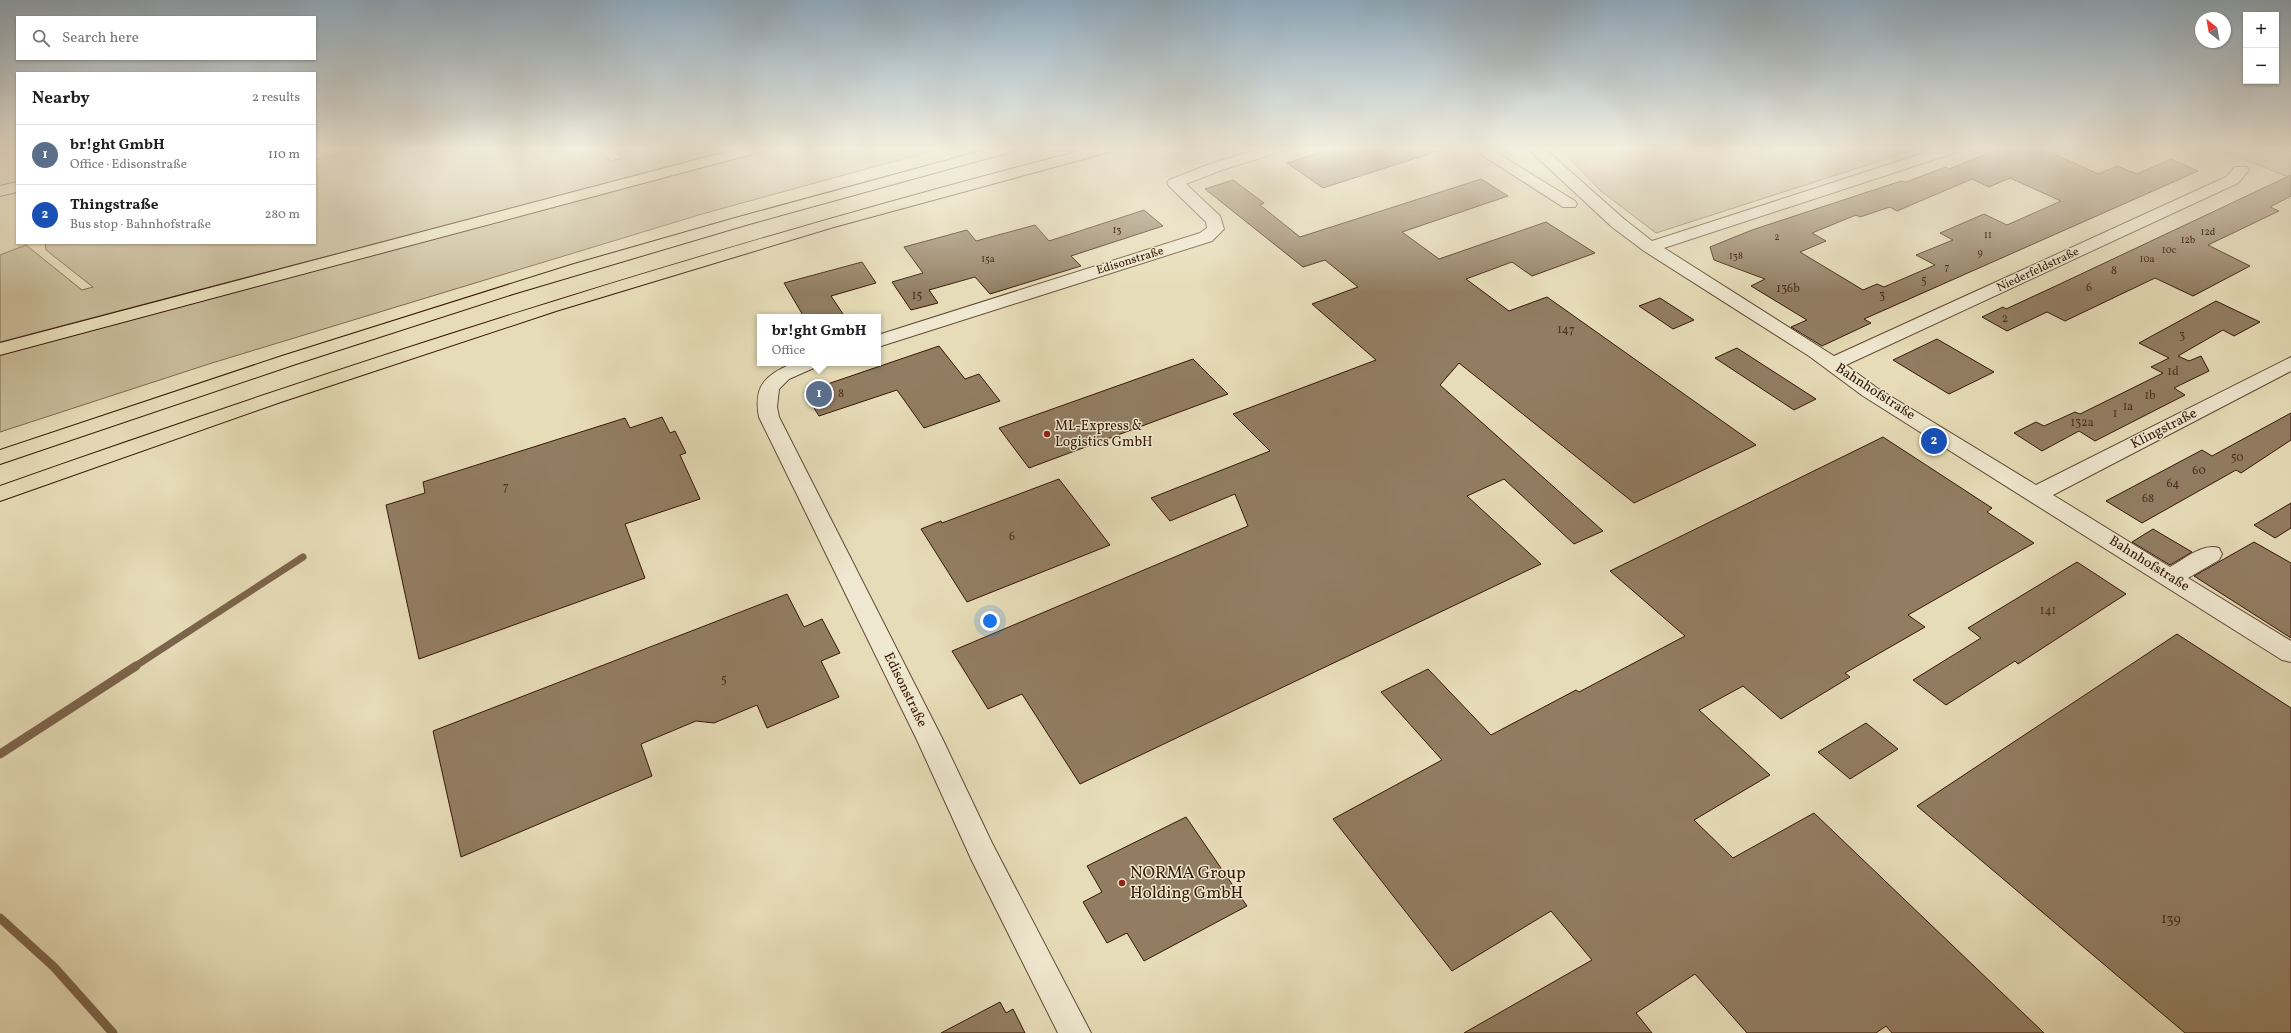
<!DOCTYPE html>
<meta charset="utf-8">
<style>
body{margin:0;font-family:Vollkorn,serif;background:#f6f6f6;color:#202124}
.controls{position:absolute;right:12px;top:12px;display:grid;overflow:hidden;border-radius:0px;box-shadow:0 1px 3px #0004}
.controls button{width:36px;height:36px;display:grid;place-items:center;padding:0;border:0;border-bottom:1px solid #e0e0e0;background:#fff;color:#202124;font:20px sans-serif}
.compass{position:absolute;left:2195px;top:12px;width:36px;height:36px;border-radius:50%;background:#fff;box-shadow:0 1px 3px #0004;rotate:329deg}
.you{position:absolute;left:990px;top:621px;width:14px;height:14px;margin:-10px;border:3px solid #fff;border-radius:50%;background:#1a73e8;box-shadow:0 0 0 6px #1a73e833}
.badge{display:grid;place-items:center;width:26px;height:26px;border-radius:50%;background:#2563eb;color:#fff;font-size:13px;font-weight:700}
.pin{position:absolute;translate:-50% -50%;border:2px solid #fff;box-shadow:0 1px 4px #0006}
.popup{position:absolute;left:757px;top:314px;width:124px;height:52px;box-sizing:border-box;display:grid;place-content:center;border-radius:0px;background:#fff;filter:drop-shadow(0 1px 3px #0005);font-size:13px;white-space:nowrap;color:#757577}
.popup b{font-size:15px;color:#202124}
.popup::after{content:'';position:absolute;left:50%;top:100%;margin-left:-8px;border:8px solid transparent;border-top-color:#fff}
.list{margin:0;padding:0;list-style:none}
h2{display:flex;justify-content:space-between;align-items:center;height:52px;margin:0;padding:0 16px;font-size:17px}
h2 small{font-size:13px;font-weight:400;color:#757577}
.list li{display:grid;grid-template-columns:26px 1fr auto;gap:12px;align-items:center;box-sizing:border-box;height:60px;padding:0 16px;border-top:1px solid #e0e0e0}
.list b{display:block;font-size:15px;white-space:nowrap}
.list p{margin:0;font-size:13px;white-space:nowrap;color:#757577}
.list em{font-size:13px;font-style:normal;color:#757577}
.icon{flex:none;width:22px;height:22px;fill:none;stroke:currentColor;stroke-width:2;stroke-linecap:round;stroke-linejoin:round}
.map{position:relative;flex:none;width:2291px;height:1033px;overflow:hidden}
.search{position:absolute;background:#fff;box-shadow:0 1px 3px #0004;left:16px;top:16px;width:300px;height:44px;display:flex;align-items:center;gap:10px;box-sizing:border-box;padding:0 14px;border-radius:0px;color:#757577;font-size:15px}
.panel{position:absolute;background:#fff;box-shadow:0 1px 3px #0004;left:16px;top:72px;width:300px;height:172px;border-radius:0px}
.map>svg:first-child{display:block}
</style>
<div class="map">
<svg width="2291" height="1033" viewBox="0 0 2291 1033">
<rect width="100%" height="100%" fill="#e6dcb7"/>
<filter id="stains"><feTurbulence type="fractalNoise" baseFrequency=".005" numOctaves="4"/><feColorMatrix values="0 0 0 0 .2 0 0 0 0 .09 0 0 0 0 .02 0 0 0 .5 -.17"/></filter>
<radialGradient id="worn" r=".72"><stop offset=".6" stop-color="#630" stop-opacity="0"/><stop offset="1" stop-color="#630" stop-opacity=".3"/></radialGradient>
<!-- green -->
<g fill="#c8bb99" stroke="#7f6950">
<polygon points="358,148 596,148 611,161 623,158 610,148 740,148 0,342 0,255 26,245 82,290 93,287 46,250 45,243 315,243 315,160"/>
<polygon points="777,148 943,148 702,214 212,363 0,432 0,354"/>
<polygon points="1559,148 1920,148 1656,233 1601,191"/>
<polygon points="2216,148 2291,148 2291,178"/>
</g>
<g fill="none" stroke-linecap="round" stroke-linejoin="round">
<!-- stream-far1 -->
<polyline stroke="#7c654c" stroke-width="7" points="134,667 303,557"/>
<!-- stream -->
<g stroke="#7c654c" stroke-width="9">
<polyline points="0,754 136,666"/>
<polyline points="0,918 54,967 113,1033"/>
</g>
</g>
<!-- building -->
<g fill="#927d62" stroke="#361706" fill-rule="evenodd">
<polygon points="1333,148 1437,148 1438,151 1323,188 1287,163"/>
<path d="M2001,148H2041L2098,174L2117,166L2137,174L2171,159L2198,171L1864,319L1871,323L1822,346L1791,327L1807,320L1751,286L1765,279L1714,260L1710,247L1752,230L1901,181L1906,182L1946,167L1949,169ZM2010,178L2061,201L2007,225L1984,214L1940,233L1953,240L1916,255L1935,265L1884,287L1877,284L1863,290L1800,252L1826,241L1812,233L1856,215L1860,217L1890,207L1897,211L1972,179L1989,187Z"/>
<polygon points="2291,175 2291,196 2270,207 2279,211 2208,245 2250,266 2193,296 2155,278 2065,321 2047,312 2007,331 1982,317 2003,307 2006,309 2060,284"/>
<polygon points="1481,179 1508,196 1402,232 1439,259 1546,222 1595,253 1532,276 1512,262 1466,279 1509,311 1547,297 1756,445 1634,503 1459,363 1440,385 1603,531 1574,544 1504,479 1467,496 1541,564 1080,784 1022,694 988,709 952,651 1248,526 1235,494 1170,521 1151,498 1270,451 1233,414 1376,360 1312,304 1358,287 1325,260 1303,267 1205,189 1233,180 1264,203 1260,205 1300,237"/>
<polygon points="1144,210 1163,226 1071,256 1081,266 990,294 975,277 929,290 938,303 911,310 892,282 923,273 904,247 967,230 976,241 1035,225 1049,241"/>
<polygon points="862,262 876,283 831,296 845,317 804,317 784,283"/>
<polygon points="1660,298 1694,320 1673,329 1639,306"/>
<polygon points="2216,301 2260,322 2234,336 2223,330 2178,356 2189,361 2201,356 2209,371 2174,388 2185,395 2095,441 2079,431 2042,451 2014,433 2036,422 2044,426 2075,412 2080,414 2163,373 2151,367 2169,358 2139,343"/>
<polygon points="1937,339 1994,372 1949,394 1893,360"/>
<polygon points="939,346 965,379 979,374 1000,401 924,428 897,390 819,416 804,392"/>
<polygon points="1737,348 1816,399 1794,410 1715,358"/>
<polygon points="1193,359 1228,394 1029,468 999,428"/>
<polygon points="2291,413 2291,440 2241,473 2236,470 2142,523 2106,501 2202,450 2212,456"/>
<polygon points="662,417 670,433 675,431 686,453 680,455 700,499 625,524 645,578 419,659 386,505 425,493 423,482 625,418 630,428"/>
<polygon points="1883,437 1992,508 1987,512 2034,543 1908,615 1925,627 1845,673 1850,677 1781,719 1743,686 1699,710 1770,775 1694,820 1733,858 1814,813 2044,1033 1892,1033 1886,1026 1876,1033 1747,1033 1695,974 1636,1013 1652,1033 1464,1033 1592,960 1551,911 1452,971 1333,819 1442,760 1381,692 1428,669 1491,735 1576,690 1579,692 1685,636 1610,571"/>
<polygon points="1059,479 1110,545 967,602 921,529 941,521 942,523"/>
<polygon points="2291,503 2291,528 2275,538 2254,525"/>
<polygon points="2153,529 2175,542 2192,552 2170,565 2132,542"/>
<polygon points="2254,542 2291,563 2291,638 2194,576"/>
<polygon points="2077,562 2126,594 2018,664 2015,661 1946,705 1913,680 1981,638 1968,628"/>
<polygon points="787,594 804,627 822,619 840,653 821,661 839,697 767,728 757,705 714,723 696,721 641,744 652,776 461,857 433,731"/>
<polygon points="2177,634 2291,708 2291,1033 2185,1033 1917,806"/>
<polygon points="1866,723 1898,749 1850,779 1818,752"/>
<polygon points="1186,817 1247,906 1144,961 1127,933 1107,943 1083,902 1102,892 1087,866"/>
<polygon points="1000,1002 1006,1013 1013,1009 1025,1033 941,1033"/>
</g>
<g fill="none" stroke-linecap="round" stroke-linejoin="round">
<!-- minor casing -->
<g stroke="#624832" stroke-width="2">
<g id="minor">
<polygon points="339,148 361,148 358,151 342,151"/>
<polygon points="1262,148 1285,148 1282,151 1222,170 1186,184 1220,216 1224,229 1212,241 878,347 878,335 1200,233 1207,228 1206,222 1169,186 1167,183 1169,180 1210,164"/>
<polygon points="1471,148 1489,148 1575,201 1577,204 1575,207 1563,207"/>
<path d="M1527,148H1544L1624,219L1652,241L1940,148H1963L1960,151L1664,248L1834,356L2226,177L2235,167H2247L2249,170L2238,183L1846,365L1877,388L2036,485L2291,357V371L2053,495L2170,567C2185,559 2202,543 2219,548L2222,554L2219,560L2188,578L2291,641V662L2282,660L1863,396L1809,356L1644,251L1612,227Z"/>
<polygon points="17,182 17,192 0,196 0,186"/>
<path d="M793,363H819L816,367L789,379L779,389L777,407L779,417L943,740L992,843L1091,1033H1058L972,861L917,740L759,417C753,385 766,375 793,363Z"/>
</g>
</g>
<!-- major casing -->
<g stroke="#361706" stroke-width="2">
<polygon id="major" points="741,148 766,148 763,151 0,355 0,343"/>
</g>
<!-- highway casing -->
<g stroke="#361706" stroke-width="2">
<g id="highway">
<polygon points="992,148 1017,148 1014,151 746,225 513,294 296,364 0,464 0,450 282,356 574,264 735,218"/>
<path d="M1091,148H1116L1113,151L834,227L556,311L281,402L0,501V486C359,359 722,243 1091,148Z"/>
</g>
</g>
<!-- minor -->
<use href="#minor" fill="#efe8d0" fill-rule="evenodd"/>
<!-- major -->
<use href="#major" fill="#e6dcb7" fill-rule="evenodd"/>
<!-- highway -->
<use href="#highway" fill="#e6dcb7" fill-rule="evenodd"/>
</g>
<!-- sky -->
<linearGradient id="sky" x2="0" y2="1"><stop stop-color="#8fa9bc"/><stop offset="0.51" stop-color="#f4efdf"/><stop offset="1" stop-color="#f4efdf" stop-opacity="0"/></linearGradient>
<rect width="2291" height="292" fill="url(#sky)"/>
<!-- markers -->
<g fill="#8f2418" stroke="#efe8d0" stroke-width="1.5">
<circle cx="1047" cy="434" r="4"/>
<circle cx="1122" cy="883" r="4"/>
</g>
<g text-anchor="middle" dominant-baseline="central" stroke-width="3" stroke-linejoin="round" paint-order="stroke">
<!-- far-number labels -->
<g font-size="10" fill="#4d301d">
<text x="1117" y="230">13</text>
<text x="2208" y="232">12d</text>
<text x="1988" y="235">11</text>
<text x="1777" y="237">2</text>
<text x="2188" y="240">12b</text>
<text x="2169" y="250">10c</text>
<text x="1980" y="253">9</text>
<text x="1736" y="256">138</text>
<text x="988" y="259">15a</text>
<text x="2147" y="259">10a</text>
<text x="1947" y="267">7</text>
</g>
<!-- far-street labels -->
<g font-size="12" fill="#361706" stroke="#efe8d0">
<text transform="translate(1130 261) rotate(-17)">Edisonstraße</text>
<text transform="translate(2038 270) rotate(-25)">Niederfeldstraße</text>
</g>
<!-- number labels -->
<g font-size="12" fill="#4d301d">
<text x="2114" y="271">8</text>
<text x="1924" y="281">5</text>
<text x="2089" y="288">6</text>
<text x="1788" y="289">136b</text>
<text x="917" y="296">15</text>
<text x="1882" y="296">3</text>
<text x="2005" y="319">2</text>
<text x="1566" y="330">147</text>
<text x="2182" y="336">3</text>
<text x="2173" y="372">1d</text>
<text x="841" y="394">8</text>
<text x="2150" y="396">1b</text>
<text x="2128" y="407">1a</text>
<text x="2115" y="414">1</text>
<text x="2082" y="423">132a</text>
<text x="2237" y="458">50</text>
<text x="2199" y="471">60</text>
<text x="2173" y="484">64</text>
<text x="506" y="487">7</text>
<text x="2148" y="499">68</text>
<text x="1012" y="537">6</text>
<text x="2048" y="611">141</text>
<text x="724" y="680">5</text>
</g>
<!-- street labels -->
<g font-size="14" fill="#361706" stroke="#efe8d0">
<text transform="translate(1875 392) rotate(33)">Bahnhofstraße</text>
<text transform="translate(2164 429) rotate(-27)">Klingstraße</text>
<text transform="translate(2149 564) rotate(32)">Bahnhofstraße</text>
<text transform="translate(905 690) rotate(64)">Edisonstraße</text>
</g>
<!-- poi labels -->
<g font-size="14" fill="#361706" stroke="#efe8d0" text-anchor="start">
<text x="1055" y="426">ML-Express &amp;<tspan x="1055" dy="16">Logistics GmbH</tspan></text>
</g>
<!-- near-number labels -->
<g font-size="14" fill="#4d301d">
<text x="2171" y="919">139</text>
</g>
<!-- near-poi labels -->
<g font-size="17" fill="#361706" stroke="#efe8d0" text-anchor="start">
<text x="1130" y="873">NORMA Group<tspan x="1130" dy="20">Holding GmbH</tspan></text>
</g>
</g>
<rect width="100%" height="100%" filter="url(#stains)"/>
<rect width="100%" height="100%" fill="url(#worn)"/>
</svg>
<div class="controls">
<button>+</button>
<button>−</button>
</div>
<svg class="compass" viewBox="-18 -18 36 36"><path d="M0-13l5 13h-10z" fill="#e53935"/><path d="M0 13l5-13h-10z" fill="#757577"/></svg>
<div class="you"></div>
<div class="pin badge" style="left:819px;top:394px;background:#5c6f8a">1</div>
<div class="popup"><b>br!ght GmbH</b>Office</div>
<div class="pin badge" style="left:1934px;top:441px;background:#1a4fb4">2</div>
<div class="search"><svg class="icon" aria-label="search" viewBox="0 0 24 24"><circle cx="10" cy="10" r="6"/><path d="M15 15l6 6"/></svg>Search here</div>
<section class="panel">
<h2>Nearby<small>2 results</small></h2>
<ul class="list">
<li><span class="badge" style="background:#5c6f8a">1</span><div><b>br!ght GmbH</b><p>Office · Edisonstraße</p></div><em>110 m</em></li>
<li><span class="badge" style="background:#1a4fb4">2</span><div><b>Thingstraße</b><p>Bus stop · Bahnhofstraße</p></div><em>280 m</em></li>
</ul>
</section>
</div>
